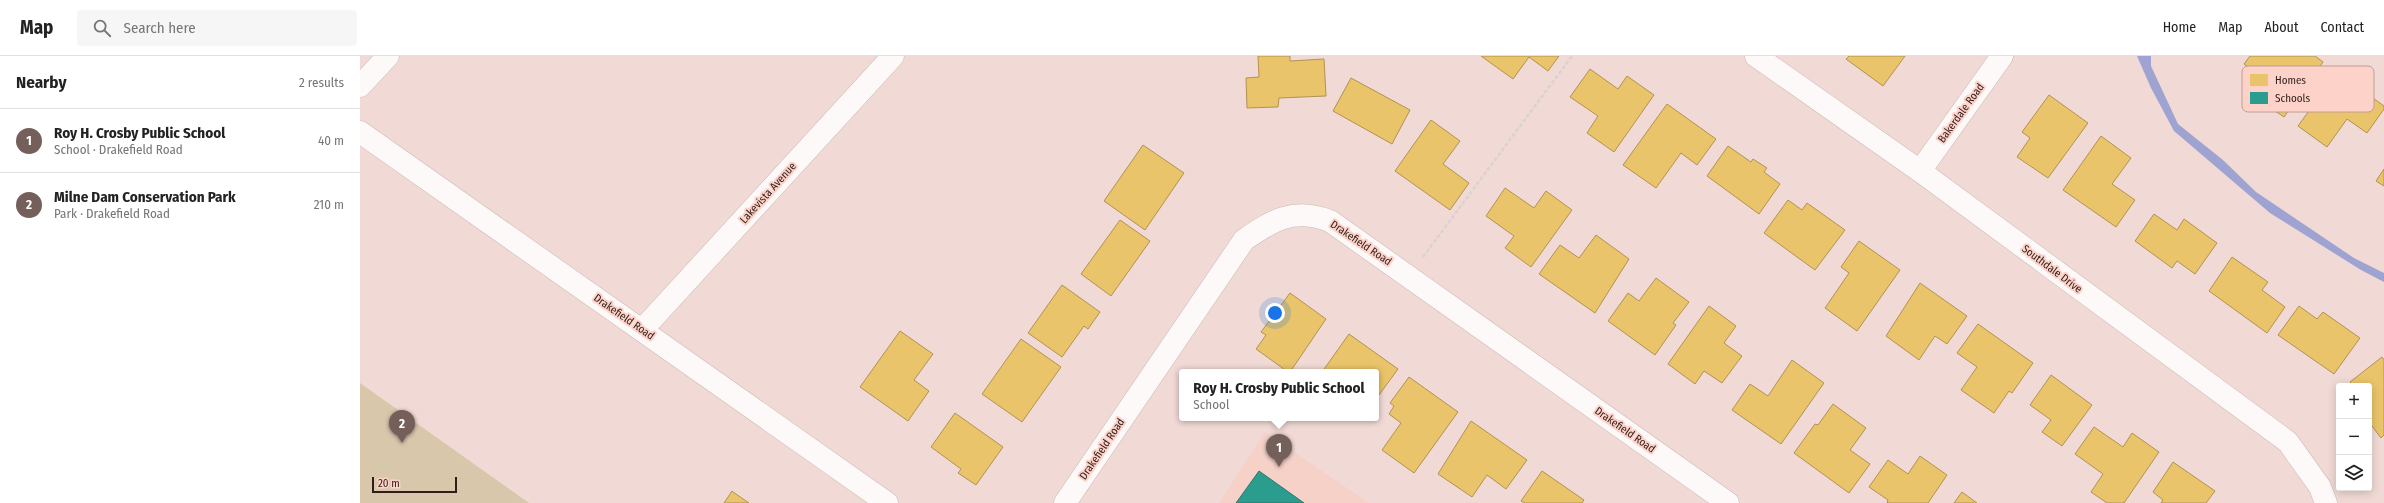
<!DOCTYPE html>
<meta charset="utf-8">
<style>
body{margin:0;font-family:"Fira Sans Condensed",sans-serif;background:#f6f6f6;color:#222}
.controls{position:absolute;right:12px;bottom:12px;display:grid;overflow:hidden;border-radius:4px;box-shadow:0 2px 10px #0003}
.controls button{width:36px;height:36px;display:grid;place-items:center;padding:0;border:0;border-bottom:1px solid #e0e0e0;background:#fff;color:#222;font:20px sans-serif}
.scale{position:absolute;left:12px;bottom:10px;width:85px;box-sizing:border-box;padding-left:4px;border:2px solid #301d19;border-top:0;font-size:11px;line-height:14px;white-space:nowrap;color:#301d19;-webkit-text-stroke:3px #fdd3c9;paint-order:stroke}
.you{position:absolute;left:915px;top:257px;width:14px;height:14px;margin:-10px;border:3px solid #fff;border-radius:50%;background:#1a73e8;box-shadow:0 0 0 6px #1a73e833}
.badge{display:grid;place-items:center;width:26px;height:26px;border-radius:50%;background:#745f5b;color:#fff;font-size:13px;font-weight:700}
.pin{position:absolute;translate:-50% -33px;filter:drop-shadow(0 1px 2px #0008)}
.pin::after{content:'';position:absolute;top:21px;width:14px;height:12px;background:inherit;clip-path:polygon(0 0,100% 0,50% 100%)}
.popup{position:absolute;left:819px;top:313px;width:200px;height:52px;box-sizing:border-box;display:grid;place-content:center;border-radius:4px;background:#fff;filter:drop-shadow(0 1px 3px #0005);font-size:13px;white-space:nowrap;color:#767676}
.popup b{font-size:15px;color:#222}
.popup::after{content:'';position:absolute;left:50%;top:100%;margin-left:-8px;border:8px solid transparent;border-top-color:#fff}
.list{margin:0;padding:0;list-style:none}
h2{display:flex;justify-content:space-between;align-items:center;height:52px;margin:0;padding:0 16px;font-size:17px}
h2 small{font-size:13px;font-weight:400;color:#767676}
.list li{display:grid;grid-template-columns:26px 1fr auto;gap:12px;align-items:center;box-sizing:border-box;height:64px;padding:0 16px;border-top:1px solid #e0e0e0}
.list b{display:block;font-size:15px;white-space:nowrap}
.list p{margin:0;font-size:13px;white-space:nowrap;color:#767676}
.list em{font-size:13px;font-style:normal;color:#767676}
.icon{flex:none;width:22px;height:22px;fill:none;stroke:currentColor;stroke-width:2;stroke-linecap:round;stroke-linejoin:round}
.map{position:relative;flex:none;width:2024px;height:447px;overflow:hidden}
header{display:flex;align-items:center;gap:24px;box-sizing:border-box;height:56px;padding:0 20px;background:#fff;border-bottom:1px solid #e0e0e0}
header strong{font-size:19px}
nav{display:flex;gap:22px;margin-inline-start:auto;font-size:14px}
.search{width:280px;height:36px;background:#f6f6f6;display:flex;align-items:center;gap:10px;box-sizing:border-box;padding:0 14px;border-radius:4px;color:#767676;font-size:15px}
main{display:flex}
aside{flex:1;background:#fff}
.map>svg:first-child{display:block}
</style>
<header>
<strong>Map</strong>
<div class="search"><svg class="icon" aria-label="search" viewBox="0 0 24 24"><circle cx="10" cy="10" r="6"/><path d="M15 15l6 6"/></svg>Search here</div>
<nav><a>Home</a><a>Map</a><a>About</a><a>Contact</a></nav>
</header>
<main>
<aside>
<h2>Nearby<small>2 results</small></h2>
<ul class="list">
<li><span class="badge">1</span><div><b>Roy H. Crosby Public School</b><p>School · Drakefield Road</p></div><em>40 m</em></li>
<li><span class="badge">2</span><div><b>Milne Dam Conservation Park</b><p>Park · Drakefield Road</p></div><em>210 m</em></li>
</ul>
</aside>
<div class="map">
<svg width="2024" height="447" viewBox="0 0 2024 447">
<rect width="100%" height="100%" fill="#f1dad5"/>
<!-- built -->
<polygon fill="#f5d1c8" points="905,376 1009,447 859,447"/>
<!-- green -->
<polygon fill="#d9c7ab" points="0,327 169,447 0,447"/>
<!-- water -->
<polygon fill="#9fa3d1" points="1777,0 1791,0 1791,10 1818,68 1863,104 1896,136 1994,202 2024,217 2024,226 2001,214 1910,157 1814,75 1791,32"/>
<!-- homes -->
<g fill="#e9c46a" stroke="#b29252">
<polygon points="898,0 930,0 930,5 964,3 966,40 919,42 918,51 887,52 886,22 899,21"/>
<polygon points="1121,0 1199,0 1188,15 1169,1 1153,23"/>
<polygon points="1489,0 1545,0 1523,30 1486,3"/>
<polygon points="1890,0 1955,0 1963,6 1924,61 1893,40 1905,23 1884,8"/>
<polygon points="1230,13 1258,33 1267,20 1294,39 1254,96 1227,77 1238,60 1210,41"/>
<polygon points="1977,16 2024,50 2024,53 2007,77 1987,63 1967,91 1938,70"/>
<polygon points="991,22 1050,54 1032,88 973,55"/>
<polygon points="1689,39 1728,67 1688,122 1657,101 1670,82 1662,76"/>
<polygon points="1307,48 1356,83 1337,109 1321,97 1296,132 1263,109"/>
<polygon points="1071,64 1100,85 1083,108 1109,127 1090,154 1035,115"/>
<polygon points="1741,80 1771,102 1752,128 1775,144 1756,171 1703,134"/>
<polygon points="783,89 824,117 785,174 744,145"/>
<polygon points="1368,90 1391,106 1393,103 1407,112 1404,116 1420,128 1399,158 1347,120"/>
<polygon points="2024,113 2024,130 2016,125"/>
<polygon points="1145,132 1174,152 1186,135 1212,154 1171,211 1145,192 1154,180 1126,160"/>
<polygon points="1428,144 1442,154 1447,147 1485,174 1455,214 1404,177"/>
<polygon points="1794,158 1817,174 1824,163 1857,187 1835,218 1817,205 1812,212 1775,185"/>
<polygon points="760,164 790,185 751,240 721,218"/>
<polygon points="1236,179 1269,203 1235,257 1179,218 1200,189 1219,202"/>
<polygon points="1499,185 1540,214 1497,275 1465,252 1489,217 1481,211"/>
<polygon points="1872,201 1908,226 1902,234 1925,251 1907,277 1849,235"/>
<polygon points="1296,222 1329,246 1313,267 1316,269 1295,299 1248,265 1268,237 1279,245"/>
<polygon points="1560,227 1607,260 1587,288 1575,280 1559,304 1526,280"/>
<polygon points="702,229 740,256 728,273 724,270 702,301 668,277"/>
<polygon points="930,237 966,263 930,316 928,316 896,293 906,279 901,276"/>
<polygon points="1349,250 1376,270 1364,287 1382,300 1362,327 1344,315 1335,328 1308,308"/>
<polygon points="1939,250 1957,263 1963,256 2000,282 1974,318 1918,279"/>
<polygon points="1618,268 1673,307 1652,337 1649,335 1634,357 1601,334 1617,311 1597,297"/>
<polygon points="540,275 573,298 554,324 569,335 548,365 500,331"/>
<polygon points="989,278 1038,313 1019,339 1016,336 1016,316 962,316"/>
<polygon points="661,283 701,311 662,366 622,338"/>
<polygon points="2022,301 2024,304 2024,379 2021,382 2009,366 2009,330 1993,330 1990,326"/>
<polygon points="1432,304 1464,327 1421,388 1372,354 1390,328 1408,340"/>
<polygon points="1691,319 1732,349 1702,390 1682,376 1691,364 1670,349"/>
<polygon points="1049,321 1098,356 1054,417 1022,394 1041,367 1029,358 1034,350 1030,347"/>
<polygon points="1473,348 1506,372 1490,394 1510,408 1489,437 1434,397 1455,368 1458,369"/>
<polygon points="595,357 643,391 616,429 598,417 601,413 571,391"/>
<polygon points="1111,365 1167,404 1146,433 1127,419 1112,441 1078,418"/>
<polygon points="1734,371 1763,391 1772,377 1799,396 1764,447 1747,447 1731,436 1743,418 1715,398"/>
<polygon points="1560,400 1587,419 1568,447 1527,447 1528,444 1509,431 1528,404 1548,418"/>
<polygon points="1813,406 1855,435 1846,447 1801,447 1803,444 1793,436"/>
<polygon points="1182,415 1224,444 1222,447 1165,447 1161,445"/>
<polygon points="372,435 373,436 389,447 364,447"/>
<polygon points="1602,436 1617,447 1594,447"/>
</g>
<!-- schools -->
<polygon fill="#2a9d8f" stroke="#2c776c" points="899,415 944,447 876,447"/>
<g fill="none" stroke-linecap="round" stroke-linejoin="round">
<!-- minor casing -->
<g stroke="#ccb8b4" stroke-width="23">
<g id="minor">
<polyline points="1396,0 1560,115 1928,386 1960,431 1966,447"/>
<polyline points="0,30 28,0"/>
<polyline points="0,76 527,447"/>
<polyline points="1560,115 1642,0"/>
<polyline points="282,274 533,0"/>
<path d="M705,447L884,184C913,164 934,151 970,165L1368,447"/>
</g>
</g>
<!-- path -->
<polyline stroke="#dad2d1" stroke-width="2.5" stroke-dasharray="4 2" stroke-linecap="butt" points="1063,201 1212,0"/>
<!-- minor -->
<use href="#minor" stroke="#fdf9f9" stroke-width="22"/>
</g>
<g text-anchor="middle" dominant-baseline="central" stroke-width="4" stroke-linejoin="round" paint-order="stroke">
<!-- street labels -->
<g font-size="11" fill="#301d19" stroke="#fdd3c9">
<text transform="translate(1601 57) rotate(-54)">Bakerdale Road</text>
<text transform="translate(408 137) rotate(-48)">Lakevista Avenue</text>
<text transform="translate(1001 187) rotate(34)">Drakefield Road</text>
<text transform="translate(1692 213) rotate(37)">Southdale Drive</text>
<text transform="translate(264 261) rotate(35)">Drakefield Road</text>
<text transform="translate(1265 374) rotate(35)">Drakefield Road</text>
<text transform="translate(742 393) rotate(-56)">Drakefield Road</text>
</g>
</g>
<!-- legend -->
<rect x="1882" y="10" width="132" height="46" rx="6" fill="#fdd3c9" stroke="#c09c94" stroke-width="1"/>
<rect x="1890" y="18" width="18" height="12" fill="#e9c46a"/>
<rect x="1890" y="36" width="18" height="12" fill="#2a9d8f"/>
<g font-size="11" fill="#301d19">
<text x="1915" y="28">Homes</text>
<text x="1915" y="46">Schools</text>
</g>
</svg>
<div class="controls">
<button>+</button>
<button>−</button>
<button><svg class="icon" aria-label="layers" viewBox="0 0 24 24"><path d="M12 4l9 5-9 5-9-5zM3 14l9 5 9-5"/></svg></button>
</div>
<div class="scale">20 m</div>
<div class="you"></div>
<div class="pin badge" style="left:919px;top:411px">1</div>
<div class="popup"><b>Roy H. Crosby Public School</b>School</div>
<div class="pin badge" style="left:42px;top:387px">2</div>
</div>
</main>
